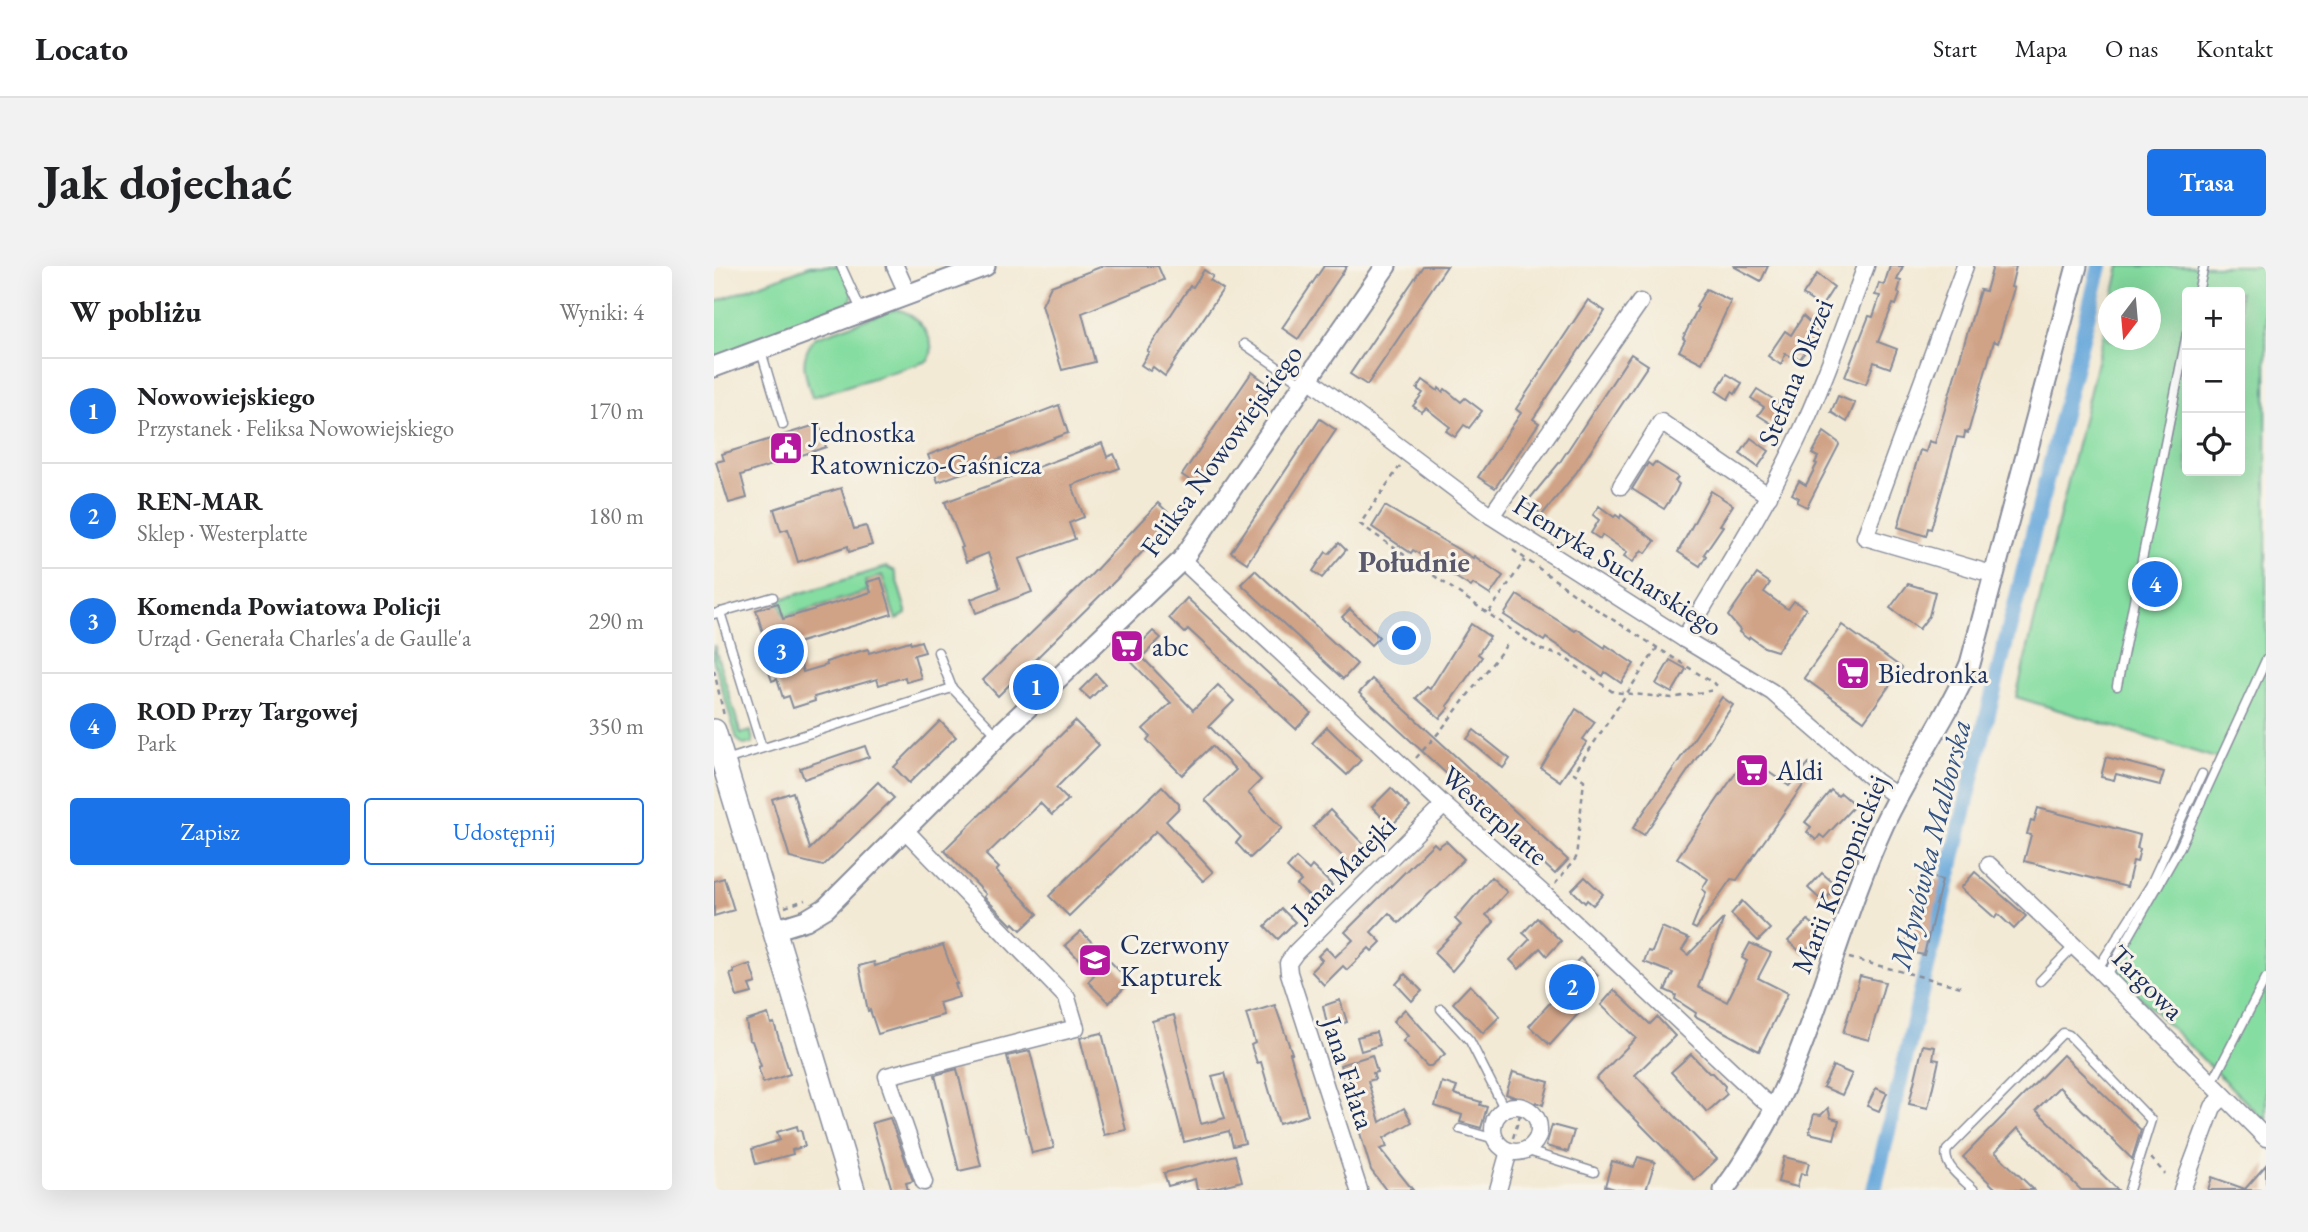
<!DOCTYPE html>
<html lang="pl">
<meta charset="utf-8">
<style>
body{margin:0;font-family:"EB Garamond",serif;background:#f2f2f2;color:#202124}
.controls{position:absolute;right:21px;top:21px;display:grid;overflow:hidden;border-radius:7px;box-shadow:0 7px 28px #0002}
.controls button{width:63px;height:63px;display:grid;place-items:center;padding:0;border:0;border-bottom:2px solid #e0e0e0;background:#fff;color:#202124;font:35px sans-serif}
.compass{position:absolute;left:1384px;top:21px;width:63px;height:63px;border-radius:50%;background:#fff;box-shadow:0 7px 28px #0002;rotate:196deg}
.you{position:absolute;left:691px;top:373px;width:24px;height:24px;margin:-18px;border:5px solid #fff;border-radius:50%;background:#1a73e8;box-shadow:0 0 0 10px #1a73e833}
.badge{display:grid;place-items:center;width:46px;height:46px;border-radius:50%;background:#1a73e8;color:#fff;font-size:23px;font-weight:700}
.pin{position:absolute;translate:-50% -50%;border:4px solid #fff;box-shadow:0 2px 7px #0006}
.list{margin:0;padding:0;list-style:none}
h2{display:flex;justify-content:space-between;align-items:center;height:91px;margin:0;padding:0 28px;font-size:30px}
h2 small{font-size:23px;font-weight:400;color:#757577}
.list li{display:grid;grid-template-columns:46px 1fr auto;gap:21px;align-items:center;box-sizing:border-box;height:105px;padding:0 28px;border-top:2px solid #e0e0e0}
.list b{display:block;font-size:26px;white-space:nowrap}
.list p{margin:0;font-size:23px;white-space:nowrap;color:#757577}
.list em{font-size:23px;font-style:normal;color:#757577}
.actions{display:flex;gap:14px;padding:21px 28px}
.actions a{flex:1;padding:16px 0;border:2px solid #1a73e8;border-radius:7px;text-align:center;font-size:24px;color:#1a73e8}
.actions .main{background:#1a73e8;color:#fff}
.icon{flex:none;width:38px;height:38px;fill:none;stroke:currentColor;stroke-width:2;stroke-linecap:round;stroke-linejoin:round}
.map{position:relative;flex:none;width:1552px;height:924px;overflow:hidden;border-radius:7px}
header{display:flex;align-items:center;gap:42px;box-sizing:border-box;height:98px;padding:0 35px;background:#fff;border-bottom:2px solid #e0e0e0}
header strong{font-size:33px}
nav{display:flex;gap:38px;margin-inline-start:auto;font-size:24px}
.intro{display:flex;align-items:center;justify-content:space-between;box-sizing:border-box;height:168px;padding:0 42px}
h1{margin:0;font-size:49px}
.button{padding:18px 32px;border-radius:7px;background:#1a73e8;color:#fff;font-size:24px;font-weight:700}
main{display:flex;gap:42px;padding:0 42px}
aside{flex:1;background:#fff;border-radius:7px;box-shadow:0 7px 28px #0002}
.map>svg:first-child{display:block}
</style>
<header>
<strong>Locato</strong>
<nav><a>Start</a><a>Mapa</a><a>O nas</a><a>Kontakt</a></nav>
</header>
<div class="intro"><h1>Jak dojechać</h1><a class="button">Trasa</a></div>
<main>
<aside>
<h2>W pobliżu<small>Wyniki: 4</small></h2>
<ul class="list">
<li><span class="badge">1</span><div><b>Nowowiejskiego</b><p>Przystanek · Feliksa Nowowiejskiego</p></div><em>170 m</em></li>
<li><span class="badge">2</span><div><b>REN-MAR</b><p>Sklep · Westerplatte</p></div><em>180 m</em></li>
<li><span class="badge">3</span><div><b>Komenda Powiatowa Policji</b><p>Urząd · Generała Charles'a de Gaulle'a</p></div><em>290 m</em></li>
<li><span class="badge">4</span><div><b>ROD Przy Targowej</b><p>Park</p></div><em>350 m</em></li>
</ul>
<div class="actions"><a class="main">Zapisz</a><a>Udostępnij</a></div>
</aside>
<div class="map">
<svg width="1552" height="924" viewBox="0 0 1552 924">
<rect width="100%" height="100%" fill="#f7f3e8"/>
<filter id="ink" filterUnits="userSpaceOnUse"><feTurbulence type="fractalNoise" baseFrequency=".0143" numOctaves="2"/><feDisplacementMap in="SourceGraphic" scale="14" xChannelSelector="R" yChannelSelector="G"/><feConvolveMatrix kernelMatrix="1 2 1 2 8 2 1 2 1" color-interpolation-filters="sRGB"/></filter>
<filter id="wash" filterUnits="userSpaceOnUse"><feTurbulence type="fractalNoise" baseFrequency=".00686" numOctaves="4" result="noise"/><feDisplacementMap in="SourceGraphic" scale="28" xChannelSelector="R" yChannelSelector="G"/><feGaussianBlur stdDeviation="1.57" result="paint"/><feColorMatrix in="noise" values="0 0 0 0 0 0 0 0 0 0 0 0 0 0 0 0 0 1.4 0 .05"/><feComposite in="paint" operator="in"/></filter>
<g filter="url(#wash)">
<rect width="100%" height="100%" fill="#f3ead5"/>
<!-- green -->
<g fill="#85dda1" stroke="#508680" stroke-width="2" fill-rule="evenodd">
<polygon points="96,0 128,0 139,28 134,42 0,93 0,36"/>
<path d="M1406,0H1552V856L1394,699L1441,618L1505,493L1302,431L1394,50V74H1436V32L1399,31ZM1473,26H1526V205H1473Z"/>
<path d="M181,43C201,45 227,76 214,95L98,131C91,107 84,95 100,72Z"/>
<polygon points="172,301 180,305 192,345 192,348 182,354 168,309 152,315 154,325 70,351 65,334"/>
<polygon points="0,379 27,468 37,465 39,477 30,479 23,473 0,395"/>
</g>
<g fill="none" stroke-linecap="round" stroke-linejoin="round">
<!-- canal -->
<polyline stroke="#67a8db" stroke-width="16" points="1160,924 1265,483 1386,0"/>
</g>
<g id="blocks">
<!-- building -->
<g fill="#d0a386">
<polygon points="389,0 444,0 450,14 368,47 381,96 348,104 328,39 337,20"/>
<polygon points="610,0 633,0 584,73 568,62"/>
<polygon points="709,0 733,0 653,119 636,108"/>
<polygon points="1019,0 1054,0 1047,15"/>
<polygon points="1176,0 1189,0 1183,14 1187,15 1184,26 1186,28 1182,39 1179,38 1164,76 1183,83 1176,102 1160,96 1152,118 1131,111 1155,50 1159,51 1166,30 1161,29 1165,17 1170,19"/>
<polygon points="1279,0 1302,0 1297,21 1300,22 1284,77 1280,75 1254,167 1251,166 1250,172 1243,171 1217,263 1214,262 1212,270 1184,261 1206,184 1212,186 1215,175 1221,177 1266,24 1272,25"/>
<polygon points="490,4 499,10 496,14 509,23 451,110 439,101 436,105 427,99 435,86 433,85 476,20 479,21"/>
<polygon points="1103,8 1120,21 1107,41 1089,29"/>
<polygon points="992,23 1017,35 988,97 965,85 971,74 969,72 984,42 982,41"/>
<polygon points="874,34 891,45 819,153 825,157 781,222 764,211 807,147 802,143"/>
<polygon points="1089,50 1105,65 1086,93 1071,88 1067,99 1054,90 1071,65 1077,69"/>
<polygon points="917,88 934,99 862,207 828,249 813,236 846,196"/>
<polygon points="538,106 554,118 485,220 468,209"/>
<polygon points="1013,108 1028,117 1021,128 1018,126 1014,133 1002,125"/>
<polygon points="709,114 724,125 725,122 729,126 731,123 747,136 751,132 768,145 755,162 750,159 741,171 732,165 736,161 712,142 708,146 699,140 709,127 703,123"/>
<polygon points="1043,123 1075,143 1063,161 1044,149 1050,141 1037,132"/>
<polygon points="1124,130 1141,137 1133,156 1117,146"/>
<polygon points="345,139 354,167 224,216 214,189"/>
<polygon points="606,153 622,164 533,297 517,286"/>
<polygon points="105,158 112,181 27,209 33,232 15,237 2,196 10,194 8,188"/>
<polygon points="1110,166 1124,176 1125,179 1093,241 1083,236 1085,232 1078,228 1085,215 1092,219 1103,198 1101,197 1104,191 1098,188"/>
<polygon points="1037,172 1055,185 1044,201 1026,188"/>
<polygon points="388,177 393,191 400,188 406,202 358,219 370,251 355,257 361,273 305,293 318,326 262,347 257,333 286,322 274,287 252,296 247,282 249,281 231,236"/>
<polygon points="941,196 964,211 961,215 965,218 962,225 950,243 918,223 934,197 938,200"/>
<polygon points="127,222 140,263 152,260 158,279 135,286 134,280 84,296 74,263 67,265 60,243"/>
<polygon points="997,225 1019,239 1006,259 1009,260 990,288 992,290 986,300 964,286"/>
<polygon points="444,237 460,252 403,313 284,430 269,414 378,308"/>
<polygon points="671,240 759,292 760,290 789,310 776,329 759,318 757,321 699,284 697,287 658,261"/>
<polygon points="885,240 900,251 902,249 906,252 907,249 941,275 932,287 928,284 919,296 910,290 913,286 888,269 886,273 877,267 885,254 879,249"/>
<polygon points="625,277 632,284 608,312 599,305 612,286 615,288"/>
<polygon points="541,304 643,398 629,413 527,318"/>
<polygon points="1043,308 1056,317 1050,326 1069,340 1074,343 1080,335 1092,343 1063,385 1050,381 1036,371 1034,373 1025,366 1026,364 1014,350"/>
<polygon points="167,312 178,348 80,378 89,406 113,399 112,396 140,387 154,383 155,387 196,375 197,378 207,375 211,386 200,389 207,412 192,416 191,411 165,419 163,413 100,431 101,435 79,442 75,430 69,432 63,413 58,415 51,395 57,393 42,344 64,337 69,353 157,326 153,316"/>
<polygon points="1194,318 1221,326 1215,350 1205,363 1176,342"/>
<polygon points="803,329 861,365 863,363 891,382 892,379 920,398 907,417 891,406 889,410 832,372 830,375 790,349"/>
<polygon points="473,332 597,447 582,463 474,363 471,367 455,352"/>
<polygon points="636,343 665,371 657,379 628,351"/>
<polygon points="757,358 776,371 764,388 768,391 733,440 735,442 726,452 702,432 713,421 716,423"/>
<polygon points="1128,359 1188,402 1150,455 1090,412"/>
<polygon points="439,365 447,372 428,391 479,444 504,419 520,435 495,460 547,514 534,527 568,562 536,592 522,577 527,571 491,534 522,504 498,480 468,509 433,474 436,470 429,463 457,437 404,382 414,370 424,380"/>
<polygon points="956,394 972,403 958,427 942,418"/>
<polygon points="382,408 391,418 376,433 366,424"/>
<polygon points="658,413 854,594 841,608 645,427"/>
<polygon points="1008,431 1019,439 930,569 919,562"/>
<polygon points="862,443 881,456 869,473 873,476 846,515 827,502"/>
<polygon points="226,455 242,471 195,517 180,501"/>
<polygon points="361,455 385,479 342,522 354,534 338,549 326,537 272,589 285,602 282,605 324,648 307,664 300,657 298,659 270,631 272,628 230,584"/>
<polygon points="613,461 647,494 633,509 598,477"/>
<polygon points="760,464 796,493 789,502 753,473"/>
<polygon points="151,480 155,491 90,513 86,502"/>
<polygon points="1392,491 1450,506 1446,519 1402,508 1400,514 1387,511"/>
<polygon points="1095,497 1101,502 1023,614 1017,613 982,663 978,661 992,626 988,623 994,613 963,592 1028,498 1044,499 1075,520"/>
<polygon points="164,516 180,532 109,600 76,592 58,533 79,526 96,583"/>
<polygon points="448,520 465,538 465,542 452,555 499,606 489,615 442,565 355,650 335,630"/>
<polygon points="677,522 696,541 677,560 658,541"/>
<polygon points="1117,524 1124,530 1127,527 1141,539 1110,572 1106,569 1102,574 1093,566 1097,561 1091,556"/>
<polygon points="1324,542 1426,569 1423,582 1426,583 1423,596 1419,595 1413,621 1310,595 1317,569 1313,568 1317,554 1320,555"/>
<polygon points="616,544 654,583 638,600 599,561"/>
<polygon points="732,575 750,593 685,657 675,647 657,666 667,676 658,685 655,682 633,704 629,700 610,719 597,705 608,694 604,690 612,682 621,691 639,674 631,666 720,577 724,581"/>
<polygon points="582,592 595,604 598,600 618,619 601,636 583,619 587,615 573,602"/>
<polygon points="1261,606 1312,650 1300,663 1284,648 1281,652 1247,622"/>
<polygon points="1108,607 1123,620 1109,636 1094,622"/>
<polygon points="1207,609 1228,614 1210,689 1190,685"/>
<polygon points="777,611 793,626 772,649 780,656 738,705 720,687 747,659 741,653"/>
<polygon points="871,611 889,628 879,639 873,634 871,637 858,624"/>
<polygon points="10,612 20,644 0,650 0,615"/>
<polygon points="1028,635 1056,663 1044,675 1017,648"/>
<polygon points="568,643 581,656 564,673 551,660"/>
<polygon points="823,652 847,675 833,690 826,682 805,703 796,694 816,673 809,667"/>
<polygon points="1010,652 984,721 1013,736 1033,695 1028,692 1036,677 1057,687 1044,712 1074,727 1045,785 981,750 982,747 961,733 962,729 951,724 959,707 930,696 934,685 938,686 948,661 975,673 968,684 974,689"/>
<polygon points="1094,654 1108,666 1089,688 1074,675"/>
<polygon points="367,665 416,716 395,737 374,716 380,709 351,679"/>
<polygon points="229,679 243,718 241,718 245,731 225,737 229,749 164,768 156,744 154,745 145,700 160,696 161,700"/>
<polygon points="866,692 884,709 863,731 872,739 836,779 815,760 855,716 849,710"/>
<polygon points="36,698 42,717 35,719 38,727 23,731 16,708 20,707 19,704"/>
<polygon points="691,708 708,725 698,735 682,718"/>
<polygon points="1146,710 1171,716 1155,774 1129,767"/>
<polygon points="756,719 786,750 769,767 739,737"/>
<polygon points="900,724 936,758 943,751 961,770 921,809 1003,893 981,914 882,813 922,772 887,739"/>
<polygon points="626,734 633,756 614,762 609,740"/>
<polygon points="561,739 578,787 576,787 594,849 565,858 547,796 543,797 537,779 541,777 532,748"/>
<polygon points="691,743 731,788 717,800 713,800 689,775 694,770 679,755"/>
<polygon points="54,748 57,758 60,757 76,808 49,817 44,801 47,800 38,775 35,774 32,755"/>
<polygon points="460,749 487,858 511,852 498,810 511,807 531,877 519,880 515,865 470,876 438,755"/>
<polygon points="662,766 666,779 647,785 643,771"/>
<polygon points="388,767 412,864 390,869 366,772"/>
<polygon points="1209,779 1221,781 1219,793 1225,794 1214,842 1195,838"/>
<polygon points="316,785 340,882 318,887 293,790"/>
<polygon points="977,788 995,807 999,807 1011,820 1010,824 1013,828 993,846 957,806"/>
<polygon points="658,789 663,806 659,807 661,813 654,815 666,856 690,842 698,856 670,872 673,881 666,883 699,924 672,924 657,904 626,799"/>
<polygon points="1349,789 1427,864 1418,893 1345,821 1322,844 1404,924 1367,924 1304,862 1281,886 1320,924 1283,924 1249,891"/>
<polygon points="1119,800 1138,808 1128,829 1109,821"/>
<polygon points="243,803 267,900 245,905 221,809"/>
<polygon points="799,806 835,816 829,839 822,836 821,838 792,828"/>
<polygon points="728,816 743,821 740,828 767,836 766,839 773,841 767,862 746,856 748,849 721,840"/>
<polygon points="1162,822 1173,827 1165,845 1153,840"/>
<polygon points="1114,842 1117,852 1125,854 1120,873 1095,867 1100,848 1107,849"/>
<polygon points="176,852 199,915 192,917 194,924 178,924 158,857"/>
<polygon points="838,859 860,865 854,886 832,880"/>
<polygon points="83,860 84,865 87,864 91,880 78,884 79,888 42,898 38,883 66,874 63,866"/>
<polygon points="521,889 528,915 491,924 483,924 481,913 454,920 450,907"/>
<polygon points="924,891 941,896 932,924 904,924 891,920 898,895 920,901"/>
<polygon points="1070,891 1095,897 1092,909 1087,907 1083,921 1064,916"/>
<polygon points="1552,899 1552,924 1494,924 1498,911 1531,923"/>
</g>
</g>
</g>
<g filter="url(#ink)">
<use href="#blocks" fill-opacity="0" stroke="#878c9a" stroke-width="2"/>
<g fill="none" stroke-linecap="round" stroke-linejoin="round">
<!-- service casing -->
<g stroke="#878c9a" stroke-width="11">
<g id="service">
<polyline points="127,0 148,46"/>
<polyline points="1484,26 1490,0"/>
<polyline points="530,78 590,119"/>
<polyline points="47,85 69,159"/>
<polyline points="6,346 48,482"/>
<polyline points="0,348 59,331"/>
<polyline points="224,386 238,422 284,470"/>
<polyline points="1403,420 1473,67"/>
<polyline points="12,494 238,422"/>
<polyline points="1383,701 1388,696 1436,620 1488,508"/>
<polyline points="1392,711 1466,581 1552,394"/>
<polyline points="1326,715 1360,680"/>
<polyline points="727,743 756,775 791,844"/>
<polyline points="1498,817 1552,712"/>
<polyline points="746,863 781,873"/>
<polyline points="811,884 880,906"/>
<path d="M1260,924C1249,913 1228,900 1233,884L1349,767L1355,769L1437,854L1415,924"/>
</g>
</g>
<!-- minor casing -->
<g stroke="#878c9a" stroke-width="19">
<g id="minor">
<polyline points="181,0 194,29"/>
<polyline points="1251,0 1151,271 1281,309"/>
<polyline points="595,113 777,250 970,373 1058,426 1161,515 1184,531"/>
<polyline points="907,220 947,156 1055,230"/>
<polyline points="777,250 926,36"/>
<polyline points="468,294 730,539 832,630 1049,834 1061,842"/>
<path d="M970,373C1009,307 1050,243 1083,174C1110,118 1130,58 1152,0"/>
<polyline points="191,564 353,732 362,762 173,810 210,916"/>
<polyline points="1275,599 1382,701 1552,872"/>
<circle cx="802" cy="863" r="23"/>
<polyline points="645,924 575,707 574,697 582,686 730,539"/>
<polyline points="784,924 795,885"/>
<polyline points="1468,924 1499,841 1510,830"/>
</g>
</g>
<!-- tertiary casing -->
<g stroke="#878c9a" stroke-width="23">
<g id="tertiary">
<polyline points="0,101 271,0"/>
<polyline points="60,664 92,654 112,642 284,470 468,294 672,0"/>
<path d="M1010,924C1029,898 1046,871 1061,842C1105,751 1128,650 1170,558C1196,503 1232,454 1256,398L1363,0"/>
</g>
</g>
<!-- secondary casing -->
<g stroke="#878c9a" stroke-width="26">
<polyline id="secondary" points="0,465 139,924"/>
</g>
<!-- path -->
<g stroke="#878c9a" stroke-width="2.5" stroke-dasharray="5 5" stroke-linecap="butt">
<polyline points="686,200 646,258 825,383 848,390 899,426 958,432 1000,424"/>
<polyline points="799,284 882,343 1004,420"/>
<polyline points="775,346 811,294"/>
<polyline points="0,404 10,450"/>
<polyline points="702,492 727,464 794,377"/>
<polyline points="841,618 862,592 870,514 860,507 943,382"/>
<polyline points="71,641 91,634"/>
<polyline points="1135,692 1247,721"/>
<polyline points="799,872 808,842"/>
<polyline points="1437,892 1451,908"/>
</g>
<!-- service -->
<use href="#service" stroke="#fff" stroke-width="8"/>
<!-- minor -->
<use href="#minor" stroke="#fff" stroke-width="16"/>
<!-- tertiary -->
<use href="#tertiary" stroke="#fff" stroke-width="19"/>
<!-- secondary -->
<use href="#secondary" stroke="#fff" stroke-width="23"/>
</g>
</g>
<!-- icons -->
<defs>
<g id="civic-square" transform="scale(1.75)"><rect x="-9" y="-9" width="18" height="18" rx="4" fill="#b5179e" stroke="#f7f3e8"/><path d="M-.6-6.5H3V-4.5H.6V-3L4-1V1h2V6H-6V1h2V-1L-.6-3ZM-1.2 2.5V6h2.4V2.5Z" fill="#fff"/></g>
<g id="supermarket-square" transform="scale(1.75)"><rect x="-9" y="-9" width="18" height="18" rx="4" fill="#b5179e" stroke="#f7f3e8"/><path d="M-6-5.5h2.5l.6 2H6L4.5 2H-2.5L-4.4-4H-6ZM-1.5 3.2a1.3 1.3 0 1 0 .1 0ZM3 3.2a1.3 1.3 0 1 0 .1 0Z" fill="#fff"/></g>
<g id="school-square" transform="scale(1.75)"><rect x="-9" y="-9" width="18" height="18" rx="4" fill="#b5179e" stroke="#f7f3e8"/><path d="M0-5L7-2L0 1L-7-2ZM-4 1L0 2.5L4 1V4Q0 6-4 4Z" fill="#fff"/></g>
</defs>
<g fill-rule="evenodd">
<use href="#civic-square" x="72" y="182"/>
<use href="#supermarket-square" x="413" y="380"/>
<use href="#supermarket-square" x="1139" y="407"/>
<use href="#supermarket-square" x="1038" y="504"/>
<use href="#school-square" x="381" y="694"/>
</g>
<g text-anchor="middle" dominant-baseline="central" stroke-width="6" stroke-linejoin="round" paint-order="stroke">
<!-- street labels -->
<g font-size="28" fill="#1b2f5e" stroke="#f7f3e8">
<text transform="translate(1081 106) rotate(-68)">Stefana Okrzei</text>
<text transform="translate(507 184) rotate(-54)">Feliksa Nowowiejskiego</text>
<text transform="translate(904 299) rotate(32)">Henryka Sucharskiego</text>
<text transform="translate(781 549) rotate(42)">Westerplatte</text>
<text transform="translate(629 602) rotate(-45)">Jana Matejki</text>
<text transform="translate(1125 608) rotate(-68)">Marii Konopnickiej</text>
<text transform="translate(1433 716) rotate(45)">Targowa</text>
<text transform="translate(635 807) rotate(72)">Jana Fałata</text>
</g>
<!-- poi labels -->
<g font-size="28" fill="#1b2f5e" stroke="#f7f3e8" text-anchor="start">
<text x="96" y="166">Jednostka<tspan x="96" dy="32">Ratowniczo-Gaśnicza</tspan></text>
<text x="438" y="380">abc</text>
<text x="1164" y="407">Biedronka</text>
<text x="1062" y="504">Aldi</text>
<text x="406" y="678">Czerwony<tspan x="406" dy="32">Kapturek</tspan></text>
</g>
<!-- neighbourhood labels -->
<g font-size="30" font-weight="bold" fill="#5a586c" stroke="#f7f3e8">
<text x="700" y="295">Południe</text>
</g>
<!-- water labels -->
<g font-size="30" font-style="italic" fill="#325384" stroke="#f7f3e8">
<text transform="translate(1216 578) rotate(-76)">Młynówka Malborska</text>
</g>
</g>
</svg>
<div class="controls">
<button>+</button>
<button>−</button>
<button><svg class="icon" aria-label="locate" viewBox="0 0 24 24"><circle cx="12" cy="12" r="6"/><path d="M12 2v4M12 18v4M2 12h4M18 12h4"/></svg></button>
</div>
<svg class="compass" viewBox="-18 -18 36 36"><path d="M0-13l5 13h-10z" fill="#e53935"/><path d="M0 13l5-13h-10z" fill="#757577"/></svg>
<div class="you"></div>
<div class="pin badge" style="left:322px;top:421px">1</div>
<div class="pin badge" style="left:858px;top:721px">2</div>
<div class="pin badge" style="left:67px;top:385px">3</div>
<div class="pin badge" style="left:1441px;top:318px">4</div>
</div>
</main>
